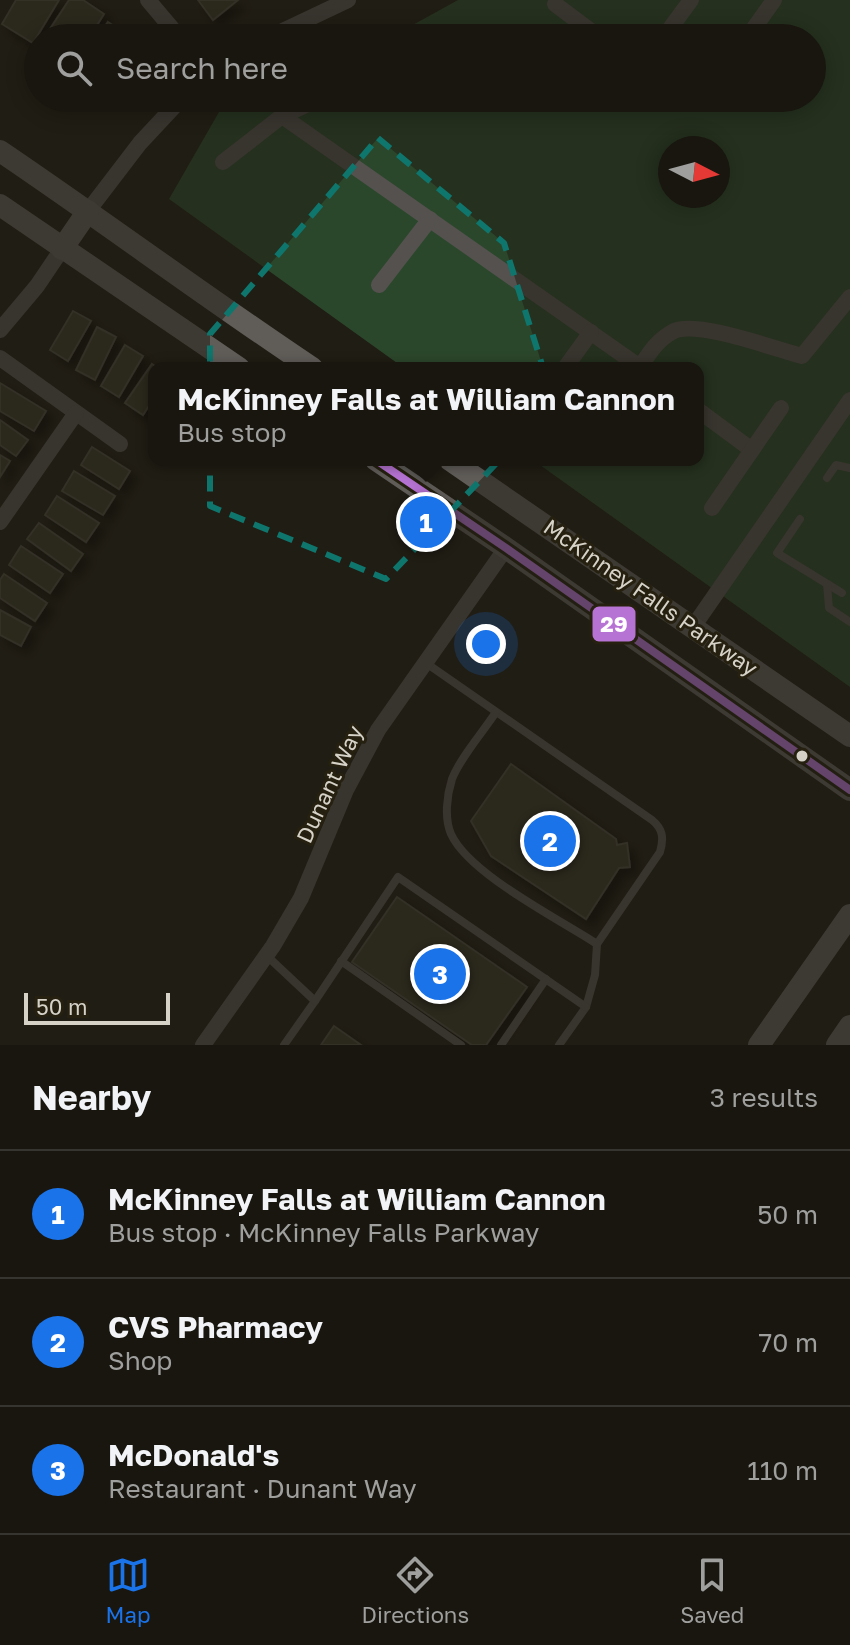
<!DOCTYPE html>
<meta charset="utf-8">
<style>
body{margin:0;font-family:"Golos Text",sans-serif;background:#211f18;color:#f1f3f6}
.compass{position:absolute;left:658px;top:136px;width:72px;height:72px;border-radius:50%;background:#18160f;box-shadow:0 4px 20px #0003;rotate:96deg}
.scale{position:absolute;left:24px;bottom:20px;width:146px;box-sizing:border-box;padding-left:8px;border:4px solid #d6d2c8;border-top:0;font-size:22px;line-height:28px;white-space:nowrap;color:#d6d2c8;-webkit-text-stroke:6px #25200f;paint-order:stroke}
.you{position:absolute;left:486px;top:644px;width:28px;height:28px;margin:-20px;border:6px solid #fff;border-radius:50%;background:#1a73e8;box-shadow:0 0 0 12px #1a73e833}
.badge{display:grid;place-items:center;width:52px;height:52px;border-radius:50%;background:#1a73e8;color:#fff;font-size:26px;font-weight:700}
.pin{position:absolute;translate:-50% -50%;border:4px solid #fff;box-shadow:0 2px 8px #0006}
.popup{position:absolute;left:148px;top:362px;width:556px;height:104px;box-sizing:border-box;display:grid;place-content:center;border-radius:16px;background:#18160f;filter:drop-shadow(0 2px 6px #0005);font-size:26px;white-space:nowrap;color:#9f9f9e}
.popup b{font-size:30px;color:#f1f3f6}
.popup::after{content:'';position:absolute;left:50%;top:100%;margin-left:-16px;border:16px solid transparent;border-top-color:#18160f}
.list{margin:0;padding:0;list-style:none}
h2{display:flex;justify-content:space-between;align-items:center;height:104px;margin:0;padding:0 32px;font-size:34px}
h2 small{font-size:26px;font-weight:400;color:#9f9f9e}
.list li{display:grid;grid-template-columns:52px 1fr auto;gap:24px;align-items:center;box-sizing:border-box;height:128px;padding:0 32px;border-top:2px solid #36352f}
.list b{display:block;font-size:30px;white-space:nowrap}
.list p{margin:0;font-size:26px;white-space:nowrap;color:#9f9f9e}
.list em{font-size:26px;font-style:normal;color:#9f9f9e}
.icon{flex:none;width:44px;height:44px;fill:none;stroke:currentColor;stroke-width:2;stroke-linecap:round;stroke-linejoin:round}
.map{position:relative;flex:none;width:850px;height:1045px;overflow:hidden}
.search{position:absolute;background:#18160f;box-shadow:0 4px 20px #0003;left:24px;right:24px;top:24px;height:88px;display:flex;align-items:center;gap:20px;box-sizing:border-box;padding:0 28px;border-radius:44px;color:#9f9f9e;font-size:30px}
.sheet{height:488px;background:#18160f}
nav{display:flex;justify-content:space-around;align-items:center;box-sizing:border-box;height:112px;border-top:2px solid #36352f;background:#18160f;font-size:22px;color:#9f9f9e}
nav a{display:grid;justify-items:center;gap:4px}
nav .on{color:#1a73e8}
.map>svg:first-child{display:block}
</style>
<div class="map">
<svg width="850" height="1045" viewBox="0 0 850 1045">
<defs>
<filter id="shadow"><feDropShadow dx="7" dy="7" stdDeviation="4" flood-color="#0009"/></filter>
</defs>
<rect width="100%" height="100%" fill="#201d14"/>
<!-- green -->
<path fill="#2b472b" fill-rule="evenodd" d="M458,0H850V687L533,460H698V368H404L169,199L227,98H812V38H389ZM670,148H718V196H670Z"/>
<!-- building -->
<g fill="#393528" stroke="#48463e" stroke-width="2" filter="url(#shadow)">
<polygon points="16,0 59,0 33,43 2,24"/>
<polygon points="69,0 83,0 104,14 89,38 44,38"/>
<polygon points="198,0 238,0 213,20"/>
<polygon points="108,22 117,28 116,30 128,38 97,38"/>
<polygon points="73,311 91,321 68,361 50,350"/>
<polygon points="97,327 116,337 95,380 76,370"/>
<polygon points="125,345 143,356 119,397 101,386"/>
<polygon points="152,364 158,368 154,368 154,398 143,415 125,403"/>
<polygon points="0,383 46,411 34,431 0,411"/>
<polygon points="0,420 28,440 16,456 0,445"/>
<polygon points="92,447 130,471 119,489 81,465"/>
<polygon points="0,455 10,461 0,477"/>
<polygon points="74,471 115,496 103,515 62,491"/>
<polygon points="57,496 99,523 86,542 45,515"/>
<polygon points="39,523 83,554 71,571 27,539"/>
<polygon points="21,546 63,574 50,593 9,565"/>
<polygon points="4,574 47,603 35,621 0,598 0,580"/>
<polygon points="0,610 31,627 21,646 0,635"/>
<polygon points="511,764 616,839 617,845 627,843 630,867 619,868 586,919 491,856 471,821"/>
<polygon points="397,897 527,987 486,1045 472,1045 352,962"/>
<polygon points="334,1026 361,1045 321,1045"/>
</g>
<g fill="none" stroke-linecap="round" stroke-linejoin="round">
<!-- lane -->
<g stroke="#54514e" stroke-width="8">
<polyline points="827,478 836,465 850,468"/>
<polyline points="800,519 777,553 842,593"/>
<polyline points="827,584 829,608 850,622"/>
<path d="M426,663L652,820C663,829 664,838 660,852L597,944L595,975L586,1007L559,1045"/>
<path d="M496,712C483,732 460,758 452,779C447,795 444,818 451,834C469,874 559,919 597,944"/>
<polyline points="267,956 315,1001 284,1045"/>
<polyline points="341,961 461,1045"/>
<polyline points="315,1001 398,877 586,1007"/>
<polyline points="501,1045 546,979"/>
</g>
<!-- street -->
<g stroke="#54514e" stroke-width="16">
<polyline points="148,0 180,38"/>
<polyline points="555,4 600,38"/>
<polyline points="268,38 348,0"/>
<polyline points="663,38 691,0"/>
<polyline points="747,38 774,0"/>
<polyline points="282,116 321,98"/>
<path d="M223,162L282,116L640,367C650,352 657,340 674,331C697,320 775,349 802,356L850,297"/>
<polyline points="88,211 140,143 182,98"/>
<polyline points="379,285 430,219"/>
<polyline points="0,330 37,286 62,249"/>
<polyline points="0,358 120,444"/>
<polyline points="565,368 591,332"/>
<polyline points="698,410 752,450"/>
<polyline points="712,508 781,408"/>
<polyline points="0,522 76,413"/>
<polyline points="693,627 850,400"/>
<polyline points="203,1045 273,946 301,898 346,790 378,730 506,548"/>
</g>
<!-- secondary -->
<g stroke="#605d59" stroke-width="22">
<path d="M0,151C105,222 207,298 312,368"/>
<polyline points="0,205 239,368"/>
<polyline points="62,249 88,211"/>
<polyline points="376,460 506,548 850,790"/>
<polyline points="450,460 850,736"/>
<polyline points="759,1045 850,915"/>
<polyline points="837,1045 850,1026"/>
</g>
<!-- bus-1 casing -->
<g stroke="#25200f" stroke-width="14">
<polyline id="bus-1" points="376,460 506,548 850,790"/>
</g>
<!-- bus-1 -->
<use href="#bus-1" stroke="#b673d3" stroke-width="8"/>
</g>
<!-- marked area -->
<path d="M0 0H850V1045H0ZM378,138L504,243L554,403L386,579L210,506V334Z" fill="#201d14" fill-opacity=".55" fill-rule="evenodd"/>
<path fill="none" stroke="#0f766e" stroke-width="6" stroke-dasharray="16 10" stroke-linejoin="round" d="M378,138L504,243L554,403L386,579L210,506V334Z"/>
<!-- markers -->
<circle fill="#d6d2c8" stroke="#25200f" stroke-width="3" cx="802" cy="756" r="7"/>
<g text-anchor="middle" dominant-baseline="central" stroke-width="6" stroke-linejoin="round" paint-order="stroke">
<!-- street labels -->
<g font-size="22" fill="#d6d2c8" stroke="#25200f">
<text transform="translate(651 597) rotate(35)">McKinney Falls Parkway</text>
<text transform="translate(329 784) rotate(-65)">Dunant Way</text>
</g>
</g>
<rect stroke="#25200f" stroke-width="3" x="591" y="605" width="46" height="38" rx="8" fill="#b673d3"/>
<g font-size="22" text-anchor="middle" font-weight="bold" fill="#fff">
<text x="614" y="632">29</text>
</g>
</svg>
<svg class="compass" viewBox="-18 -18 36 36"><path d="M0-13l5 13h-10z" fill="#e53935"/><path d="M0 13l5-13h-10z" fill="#9f9f9e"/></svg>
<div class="scale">50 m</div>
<div class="you"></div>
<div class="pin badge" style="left:426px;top:522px">1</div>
<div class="popup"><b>McKinney Falls at William Cannon</b>Bus stop</div>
<div class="pin badge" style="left:550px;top:841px">2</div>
<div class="pin badge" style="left:440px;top:974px">3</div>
<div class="search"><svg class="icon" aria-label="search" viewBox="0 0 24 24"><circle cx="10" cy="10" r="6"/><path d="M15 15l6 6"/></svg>Search here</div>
</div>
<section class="sheet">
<h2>Nearby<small>3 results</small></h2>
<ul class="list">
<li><span class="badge">1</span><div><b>McKinney Falls at William Cannon</b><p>Bus stop · McKinney Falls Parkway</p></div><em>50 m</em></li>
<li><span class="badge">2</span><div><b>CVS Pharmacy</b><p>Shop</p></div><em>70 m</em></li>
<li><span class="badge">3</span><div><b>McDonald's</b><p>Restaurant · Dunant Way</p></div><em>110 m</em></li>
</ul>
</section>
<nav>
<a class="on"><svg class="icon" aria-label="map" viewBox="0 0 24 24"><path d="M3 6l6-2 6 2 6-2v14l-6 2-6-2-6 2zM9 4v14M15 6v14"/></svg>Map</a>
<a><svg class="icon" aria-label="directions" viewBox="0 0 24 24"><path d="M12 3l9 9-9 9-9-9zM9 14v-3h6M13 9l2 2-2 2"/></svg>Directions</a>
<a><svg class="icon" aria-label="saved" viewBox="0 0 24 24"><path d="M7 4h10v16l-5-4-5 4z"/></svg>Saved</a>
</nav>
